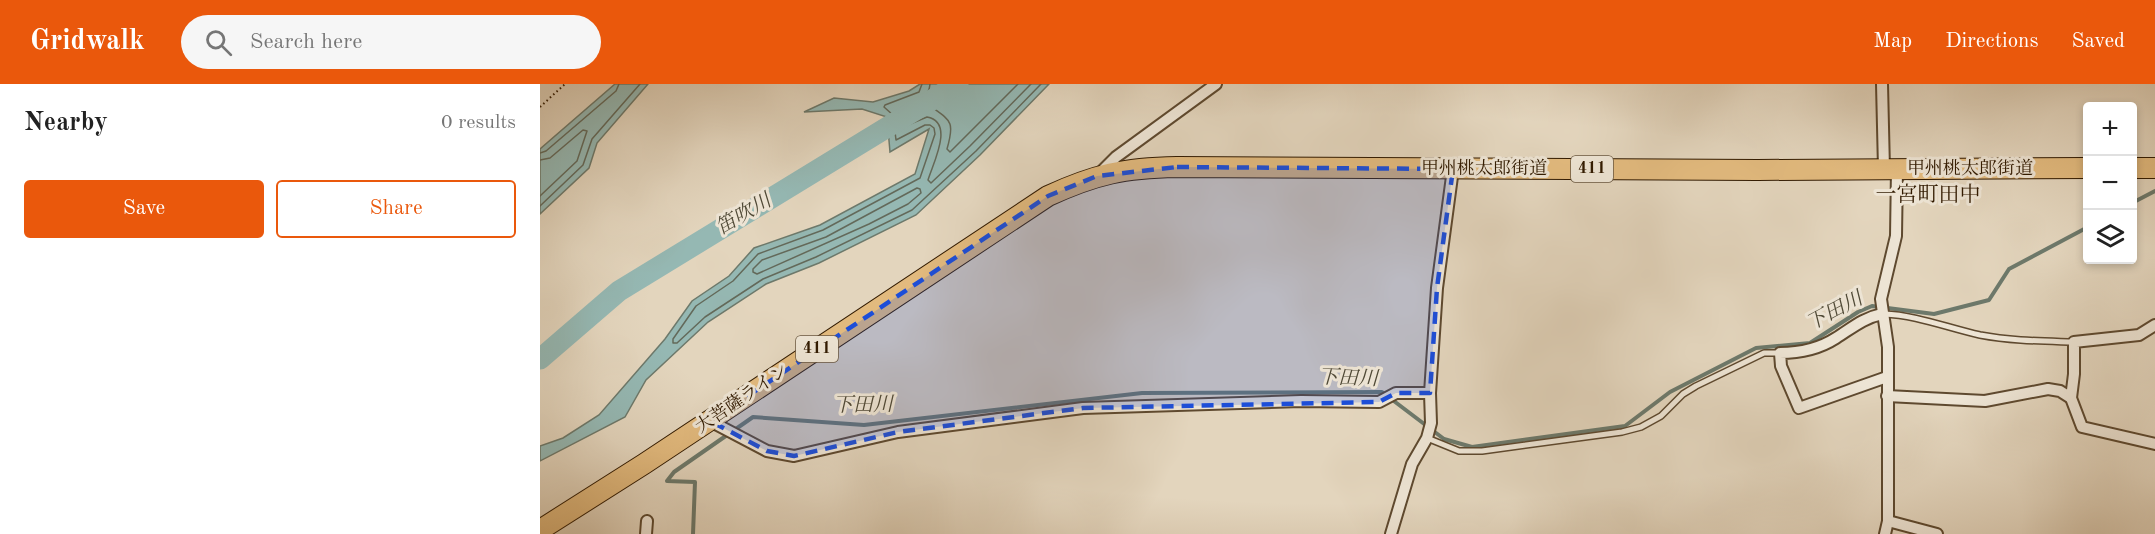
<!DOCTYPE html>
<meta charset="utf-8">
<style>
body{margin:0;font-family:"Old Standard TT","Noto Serif JP",serif;background:#f6f6f6;color:#222}
.controls{position:absolute;right:18px;top:18px;display:grid;overflow:hidden;border-radius:6px;box-shadow:0 3px 9px #0003}
.controls button{width:54px;height:54px;display:grid;place-items:center;padding:0;border:0;border-bottom:2px solid #e0e0e0;background:#fff;color:#222;font:30px sans-serif}
.list{margin:0;padding:0;list-style:none}
h2{display:flex;justify-content:space-between;align-items:center;height:78px;margin:0;padding:0 24px;font-size:26px}
h2 small{font-size:20px;font-weight:400;color:#767676}
.actions{display:flex;gap:12px;padding:18px 24px}
.actions a{flex:1;padding:14px 0;border:2px solid #ea580c;border-radius:6px;text-align:center;font-size:21px;color:#ea580c}
.actions .main{background:#ea580c;color:#fff}
.icon{flex:none;width:33px;height:33px;fill:none;stroke:currentColor;stroke-width:2;stroke-linecap:round;stroke-linejoin:round}
.map{position:relative;flex:none;width:1615px;height:450px;overflow:hidden}
header{display:flex;align-items:center;gap:36px;box-sizing:border-box;height:84px;padding:0 30px;background:#ea580c;color:#fff}
header strong{font-size:28px}
nav{display:flex;gap:33px;margin-inline-start:auto;font-size:21px}
.search{width:420px;height:54px;background:#f6f6f6;display:flex;align-items:center;gap:15px;box-sizing:border-box;padding:0 21px;border-radius:33px;color:#767676;font-size:22px}
main{display:flex}
aside{flex:1;background:#fff}
.map>svg:first-child{display:block}
</style>
<header>
<strong>Gridwalk</strong>
<div class="search"><svg class="icon" aria-label="search" viewBox="0 0 24 24"><circle cx="10" cy="10" r="6"/><path d="M15 15l6 6"/></svg>Search here</div>
<nav><a>Map</a><a>Directions</a><a>Saved</a></nav>
</header>
<main>
<aside>
<h2>Nearby<small>0 results</small></h2>
<ul class="list">
</ul>
<div class="actions"><a class="main">Save</a><a>Share</a></div>
</aside>
<div class="map">
<svg width="1615" height="450" viewBox="0 0 1615 450">
<rect width="100%" height="100%" fill="#e3d5bd"/>
<filter id="stains"><feTurbulence type="fractalNoise" baseFrequency=".00333" numOctaves="4"/><feColorMatrix values="0 0 0 0 .2 0 0 0 0 .09 0 0 0 0 .02 0 0 0 .5 -.17"/></filter>
<radialGradient id="worn" r=".72"><stop offset=".6" stop-color="#630" stop-opacity="0"/><stop offset="1" stop-color="#630" stop-opacity=".3"/></radialGradient>
<!-- water -->
<g fill="#95b8b3" stroke="#6d796b" stroke-width="1.5">
<polygon points="75,0 108,0 57,59 49,84 0,130 0,65"/>
<polygon points="380,0 509,0 440,71 376,131 279,179 226,200 168,238 106,296 85,333 0,377 0,362 23,354 59,331 125,255 152,217 189,192 214,164 280,141 375,90 389,45 350,68 347,33 322,25 264,28 294,14 333,18 369,7"/>
</g>
<g fill="none" stroke-linecap="round" stroke-linejoin="round">
<!-- shore -->
<g stroke="#63695a" stroke-width="1.5">
<polyline points="382,0 379,8 345,21 344,23 353,31 356,56 385,41 390,41 394,44 395,50 380,94 283,146 218,170 193,197 156,222 133,255 133,259 137,259 165,233 223,195 276,173 372,126 436,67 501,0"/>
<path d="M390,0C389,16 374,19 361,24L359,26L363,43L387,33C415,38 393,79 388,96L391,99L430,62L491,0"/>
<path d="M399,0L397,10L390,22C411,37 415,37 407,65L410,68L478,0"/>
<polyline points="0,69 6,67 76,7 79,0"/>
<polyline points="0,76 10,74 43,46 47,47 37,77 0,112"/>
<polygon points="377,104 380,105 381,109 368,120 329,140 217,190 213,188 213,185 222,176 286,153"/>
<polyline points="0,122 43,81 52,55 100,0"/>
</g>
<!-- stream -->
<g stroke="#6d796b" stroke-width="4">
<polyline points="1592,119 1615,107"/>
<polyline points="153,450 155,398 127,397 134,388 213,333 324,341 602,309 842,308 904,355 932,363 1085,342 1130,308 1216,264 1270,259 1318,228 1332,222 1394,230 1449,216 1469,185 1548,143"/>
</g>
<!-- river -->
<polyline stroke="#95b8b3" stroke-width="21" points="0,275 79,207 418,0"/>
<!-- lane casing -->
<g stroke="#5e492f" stroke-width="8">
<g id="lane">
<path d="M1344,230C1376,231 1408,244 1440,251C1472,257 1502,257 1534,258"/>
<polyline points="887,354 919,367 942,367 1082,348 1101,343 1121,332 1143,310 1156,302 1224,269 1240,269"/>
</g>
</g>
<!-- street casing -->
<g stroke="#5e492f" stroke-width="14">
<g id="street">
<polyline points="1342,0 1344,85"/>
<polyline points="560,89 576,73 676,0"/>
<path d="M1342,230C1323,234 1312,244 1296,254C1279,265 1260,269 1240,269L1241,282L1259,324L1347,293"/>
<polyline points="1615,241 1599,251 1534,258 1534,290 1531,314 1542,343 1615,360"/>
<polyline points="1347,312 1445,317 1508,305 1520,307 1531,314"/>
<polyline points="170,337 227,367 254,372 358,348 543,324 761,317 839,318 856,309 890,309 897,204 913,85"/>
<polyline points="1348,437 1397,450"/>
<polyline points="106,450 107,437"/>
<polyline points="851,450 872,380 887,354 891,339 890,309"/>
<polyline points="1345,450 1348,437 1348,263 1341,215 1356,152 1357,85"/>
</g>
</g>
<!-- highway casing -->
<g stroke="#311a00" stroke-width="22">
<g id="highway">
<polyline points="1592,84 1615,84"/>
<path d="M0,446L104,380L508,112C556,90 584,84 637,83L1218,86L1548,84"/>
</g>
</g>
<!-- path -->
<polyline stroke="#311a00" stroke-width="2" stroke-dasharray="1.5 3" stroke-linecap="butt" points="0,23 25,0"/>
<!-- lane -->
<use href="#lane" stroke="#ede4d4" stroke-width="5"/>
<!-- street -->
<use href="#street" stroke="#ede4d4" stroke-width="10"/>
<!-- highway -->
<use href="#highway" stroke="#e2ba7e" stroke-width="20"/>
</g>
<!-- marked area -->
<path fill="#1d4ed8" fill-opacity="0.2" stroke="#1d4ed8" stroke-width="4.5" stroke-dasharray="12 8" stroke-linejoin="round" d="M637,83L913,85L897,204L890,309H856L839,318L543,324L358,348L254,372L227,367L170,337L508,112L557,92Z"/>
<g text-anchor="middle" dominant-baseline="central" stroke-width="6" stroke-linejoin="round" paint-order="stroke">
<!-- shield labels -->
<g fill="#ede4d4" stroke="#695740" stroke-width="1.5">
<rect x="1031" y="72" width="42" height="26" rx="4.5"/>
<rect x="256" y="252" width="42" height="26" rx="4.5"/>
</g>
<g font-size="16" font-weight="bold" fill="#311a00">
<text x="1052" y="85">411</text>
<text x="277" y="265">411</text>
</g>
<!-- street labels -->
<g font-size="18" fill="#311a00" stroke="#ede4d4">
<text x="944" y="85">甲州桃太郎街道</text>
<text x="1430" y="85">甲州桃太郎街道</text>
<text transform="translate(202 315) rotate(-34)">大菩薩ライン</text>
</g>
<!-- water labels -->
<g font-size="20" font-style="italic" fill="#4f4936" stroke="#ede4d4">
<text transform="translate(204 131) rotate(-31)">笛吹川</text>
<text transform="translate(1295 228) rotate(-28)">下田川</text>
<text transform="translate(808 295) rotate(2)">下田川</text>
<text transform="translate(323 322) rotate(-1)">下田川</text>
</g>
<!-- quarter labels -->
<g font-size="21" fill="#311a00" stroke="#ede4d4">
<text x="1388" y="111">一宮町田中</text>
</g>
</g>
<rect width="100%" height="100%" filter="url(#stains)"/>
<rect width="100%" height="100%" fill="url(#worn)"/>
</svg>
<div class="controls">
<button>+</button>
<button>−</button>
<button><svg class="icon" aria-label="layers" viewBox="0 0 24 24"><path d="M12 4l9 5-9 5-9-5zM3 14l9 5 9-5"/></svg></button>
</div>
</div>
</main>
